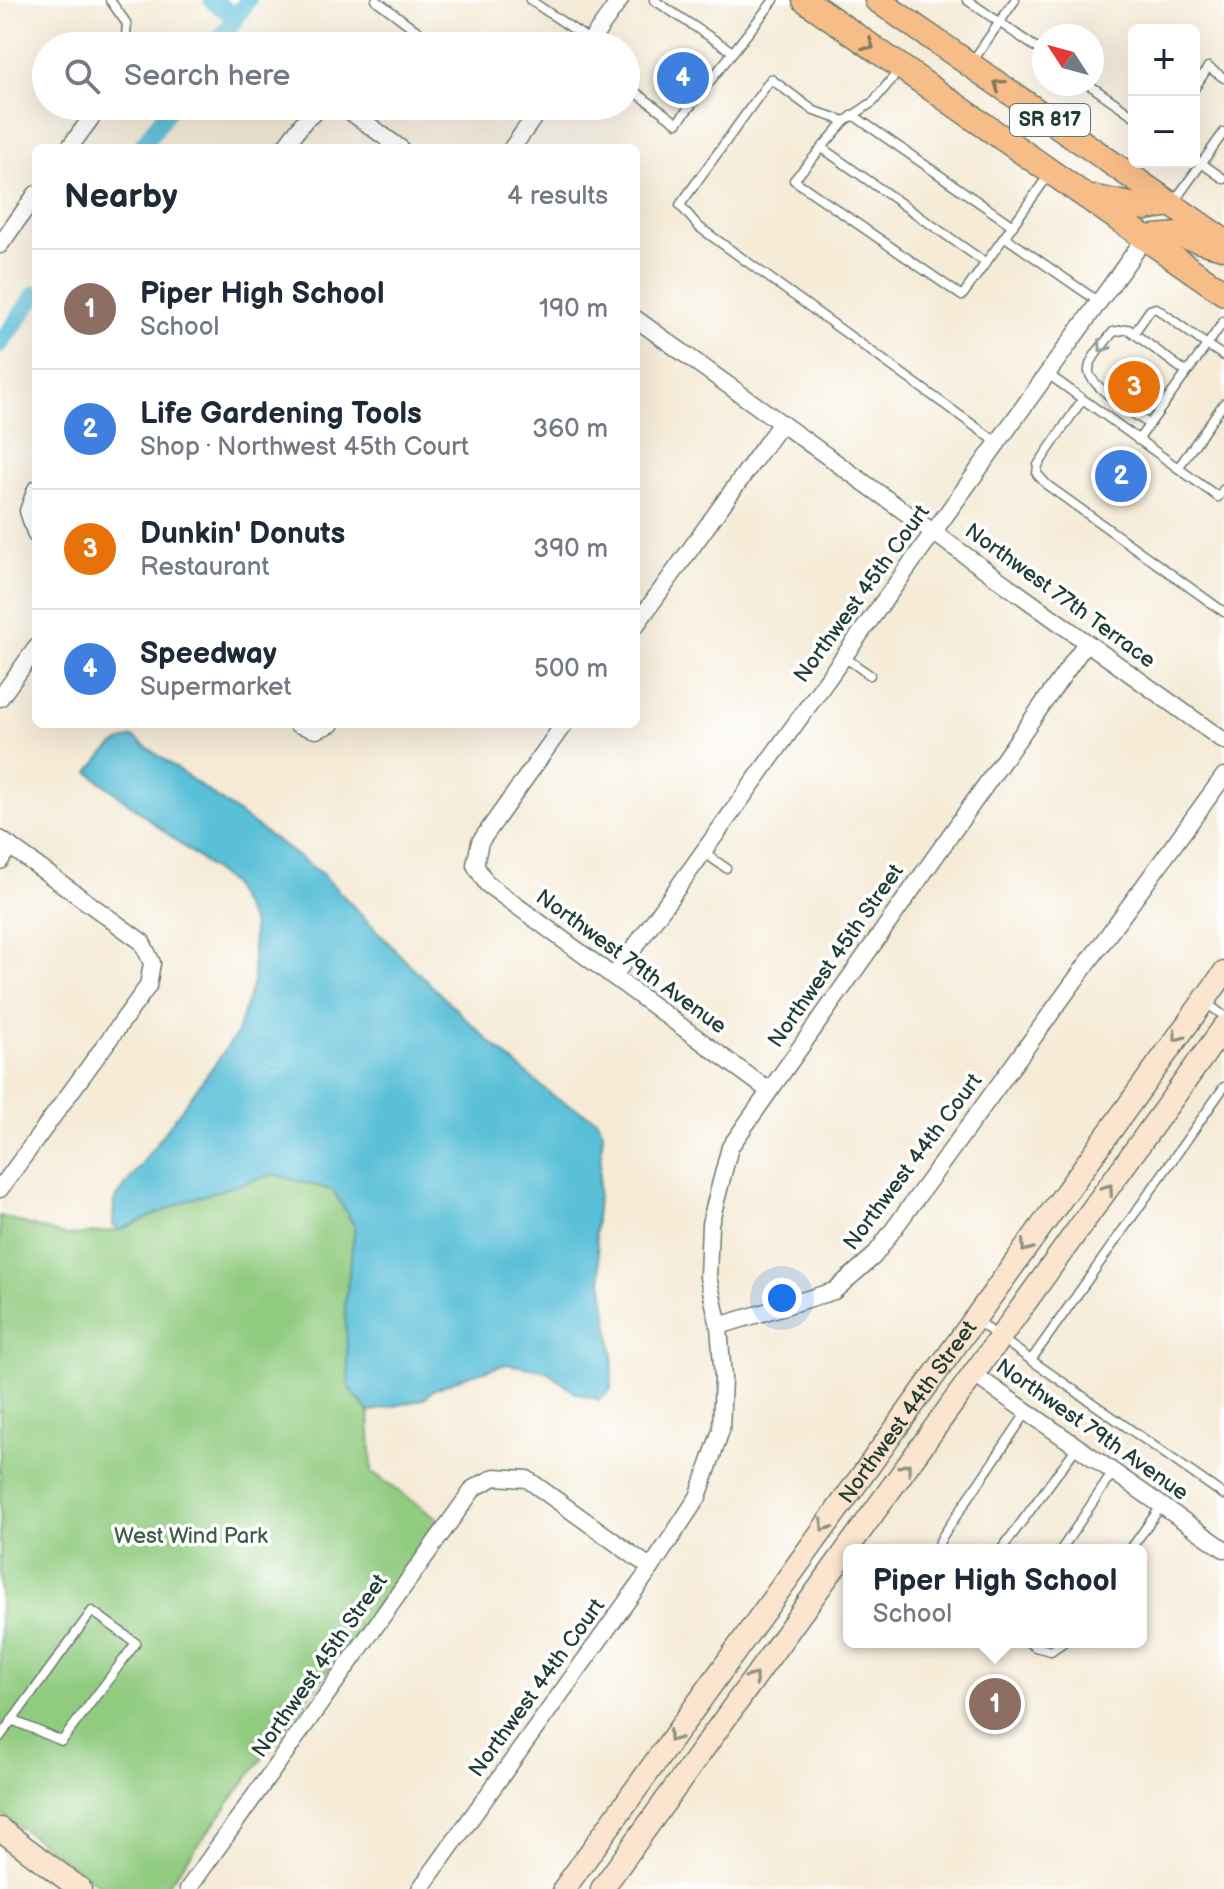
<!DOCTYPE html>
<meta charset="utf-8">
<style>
body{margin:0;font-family:"Balsamiq Sans",sans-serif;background:#f2f2f3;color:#1f2937}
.controls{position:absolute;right:24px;top:24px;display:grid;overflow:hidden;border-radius:12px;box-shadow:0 8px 32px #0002}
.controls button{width:72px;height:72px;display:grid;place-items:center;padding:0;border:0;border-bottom:2px solid #e0e1e3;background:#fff;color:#1f2937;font:40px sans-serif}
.compass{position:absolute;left:1032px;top:24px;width:72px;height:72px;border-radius:50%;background:#fff;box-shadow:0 8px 32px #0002;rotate:306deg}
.you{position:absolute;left:782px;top:1298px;width:28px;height:28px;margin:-20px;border:6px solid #fff;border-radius:50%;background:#1a73e8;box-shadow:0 0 0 12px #1a73e833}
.badge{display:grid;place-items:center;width:52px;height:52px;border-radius:50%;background:#0f766e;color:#fff;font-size:26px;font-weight:700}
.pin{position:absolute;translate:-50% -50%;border:4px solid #fff;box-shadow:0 2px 8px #0006}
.popup{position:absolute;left:843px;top:1544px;width:304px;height:104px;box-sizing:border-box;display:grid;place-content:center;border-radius:12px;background:#fff;filter:drop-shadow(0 2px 6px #0005);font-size:26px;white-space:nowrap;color:#747a83}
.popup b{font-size:30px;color:#1f2937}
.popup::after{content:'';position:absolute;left:50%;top:100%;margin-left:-16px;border:16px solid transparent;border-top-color:#fff}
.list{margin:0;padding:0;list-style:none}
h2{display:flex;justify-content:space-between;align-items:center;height:104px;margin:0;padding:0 32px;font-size:34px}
h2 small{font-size:26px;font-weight:400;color:#747a83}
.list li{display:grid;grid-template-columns:52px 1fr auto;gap:24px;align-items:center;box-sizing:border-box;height:120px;padding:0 32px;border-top:2px solid #e0e1e3}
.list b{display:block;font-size:30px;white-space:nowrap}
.list p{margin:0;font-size:26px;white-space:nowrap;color:#747a83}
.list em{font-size:26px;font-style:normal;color:#747a83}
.icon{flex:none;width:44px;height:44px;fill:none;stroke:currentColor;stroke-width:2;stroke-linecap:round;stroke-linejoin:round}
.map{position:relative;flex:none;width:1224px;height:1889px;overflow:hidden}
.search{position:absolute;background:#fff;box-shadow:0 8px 32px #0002;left:32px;top:32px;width:608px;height:88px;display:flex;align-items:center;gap:20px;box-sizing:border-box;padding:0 28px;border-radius:44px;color:#747a83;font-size:30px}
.panel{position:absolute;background:#fff;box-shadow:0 8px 32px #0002;left:32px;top:144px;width:608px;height:584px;border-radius:12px}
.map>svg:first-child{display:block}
</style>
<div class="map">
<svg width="1224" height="1889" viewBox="0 0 1224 1889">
<rect width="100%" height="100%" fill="#fff"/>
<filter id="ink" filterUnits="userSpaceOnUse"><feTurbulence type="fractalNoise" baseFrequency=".0125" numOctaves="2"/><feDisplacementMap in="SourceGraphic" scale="16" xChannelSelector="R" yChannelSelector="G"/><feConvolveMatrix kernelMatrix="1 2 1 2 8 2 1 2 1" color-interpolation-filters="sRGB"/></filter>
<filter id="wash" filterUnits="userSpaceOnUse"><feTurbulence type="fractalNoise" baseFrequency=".006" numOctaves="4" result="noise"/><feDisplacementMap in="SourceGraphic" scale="32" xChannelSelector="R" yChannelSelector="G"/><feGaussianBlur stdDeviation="1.8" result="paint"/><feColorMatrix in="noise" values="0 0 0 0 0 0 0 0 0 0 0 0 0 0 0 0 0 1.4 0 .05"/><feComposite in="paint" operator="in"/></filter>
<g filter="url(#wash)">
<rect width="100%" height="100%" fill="#f5ebd7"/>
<!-- park -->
<polygon fill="#90cb7f" stroke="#58845a" stroke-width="2" points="273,1174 333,1190 355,1227 345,1305 349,1388 369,1412 372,1472 440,1521 165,1889 105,1889 0,1813 0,1216 67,1236 120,1230 191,1199"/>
<!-- water -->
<path fill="#5abfd8" stroke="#3c7e86" stroke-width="2" d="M133,737L322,874L401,956L490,1042L554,1097L596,1119L603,1131L595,1232L613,1356L611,1389L599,1400L574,1392L547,1371L507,1364L461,1378L433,1390L424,1399L369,1412L349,1388L345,1305L355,1227L333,1190L273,1174L191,1199L120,1230L113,1226L114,1201L236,1035L253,983V925L230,883L89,772C102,755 111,743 133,737Z"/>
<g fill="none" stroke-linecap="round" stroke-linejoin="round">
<!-- canal -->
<g stroke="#5abfd8" stroke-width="18">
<polyline points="212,0 235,17"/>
<polyline points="215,46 248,0"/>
<polyline points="141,148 171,106"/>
<polyline points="0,344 36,294"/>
</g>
</g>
</g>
<g filter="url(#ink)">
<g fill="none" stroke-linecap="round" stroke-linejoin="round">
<!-- lane casing -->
<g stroke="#6a7a6d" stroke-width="11">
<g id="lane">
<polyline points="110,0 127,24 125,46"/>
<polyline points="376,0 437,46"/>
<polyline points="530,0 591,41"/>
<polyline points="654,0 733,52"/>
<polyline points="967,0 1044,53"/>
<polyline points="972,62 1015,0"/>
<polyline points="900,69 873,102 845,121 794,180 962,296 1048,176"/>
<polyline points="1088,84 1134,116"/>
<polyline points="626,85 677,123 774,0"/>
<polyline points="1194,89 1208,67 1224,78"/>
<polyline points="517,106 533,118"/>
<polyline points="853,115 1013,226"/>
<polyline points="845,121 814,111 771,79 680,205 699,227 998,443"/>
<polyline points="822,148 986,263"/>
<polyline points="1194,158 1224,179"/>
<polyline points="1173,203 1224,132"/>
<polyline points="1005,237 1099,302"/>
<polyline points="1134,333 1150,310 1156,308 1207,345 1224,321"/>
<polyline points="1048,374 1218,497 1224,489"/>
<polyline points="1082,400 1038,465 1037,474 1047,485 1224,612"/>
<path d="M1149,424C1136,415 1086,384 1089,369C1090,357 1106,342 1113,332L1128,329L1186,372"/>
<polyline points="1138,440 1207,345 1224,356"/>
<polyline points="1178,468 1224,403"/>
<polyline points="844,657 870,675"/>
<polyline points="703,852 726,868"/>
<polyline points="1205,1002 1224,1016"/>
<polyline points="1224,1087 1031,1360 1224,1495"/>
<polyline points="977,1321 1031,1360"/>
<polyline points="936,1550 942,1537 1027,1412"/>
<polyline points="1001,1550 1077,1447"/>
<polyline points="1061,1550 1113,1472"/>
<polyline points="1130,1550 1162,1505"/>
<polyline points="1028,1642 1035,1647 1051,1651 1064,1642"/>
<polyline points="0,1737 92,1611 136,1643 62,1741 12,1720"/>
</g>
</g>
<!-- street casing -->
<g stroke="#6a7a6d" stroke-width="19">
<g id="street">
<polyline points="587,46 620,0"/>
<polyline points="69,148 100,106"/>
<polyline points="284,148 305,120 322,107 348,110 400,148"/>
<polyline points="512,148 542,106"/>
<polyline points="0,245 36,194"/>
<polyline points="636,319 1224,741"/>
<polyline points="36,489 28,511 36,535"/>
<polyline points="636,625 781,423"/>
<polyline points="0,698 36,648"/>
<polyline points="297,724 316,730 331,724"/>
<polyline points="564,724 480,842 475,865 487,884 768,1090"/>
<polyline points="0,839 142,942 152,963 148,986 0,1189"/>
<polyline points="0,861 10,846"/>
<polyline points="614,976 1145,238"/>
<polyline points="719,1326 708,1277 710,1224 730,1147 1086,643"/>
<polyline points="973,1374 1224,1549"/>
<polyline points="188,1889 474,1488 495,1477 527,1479 651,1568"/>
<polyline points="420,1889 651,1568 698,1497 721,1430 723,1378 719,1326 834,1291 874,1256 1224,776"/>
</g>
</g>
<!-- secondary casing -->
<g stroke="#6a7a6d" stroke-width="25">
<g id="secondary">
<polyline points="0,1829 80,1889"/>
<path id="s1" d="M564,1889L1224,973"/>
<polyline points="602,1889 1224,1027"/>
</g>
</g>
<!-- primary casing -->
<g stroke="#6a7a6d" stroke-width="27">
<g id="primary">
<polyline points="805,0 1224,293"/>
<polyline points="877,0 1224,241"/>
<polyline points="1096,198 1146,208 1172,204"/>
<polyline points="1145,238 1178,235 1222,247"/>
</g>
</g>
<!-- lane -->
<use href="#lane" stroke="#fff" stroke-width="8"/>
<!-- street -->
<use href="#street" stroke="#fff" stroke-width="16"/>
<!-- secondary -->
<use href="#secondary" stroke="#fce5cf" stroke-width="22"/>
<!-- primary -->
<use href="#primary" stroke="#f7bd88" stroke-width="24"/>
</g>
<!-- one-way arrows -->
<defs><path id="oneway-chevron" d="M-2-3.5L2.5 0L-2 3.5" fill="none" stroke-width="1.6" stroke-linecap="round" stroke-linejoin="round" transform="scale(2)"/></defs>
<g stroke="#80775a">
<use href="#oneway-chevron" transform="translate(869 45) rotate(35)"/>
<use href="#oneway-chevron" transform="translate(999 85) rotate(-145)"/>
</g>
<use stroke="#8f9e9a" href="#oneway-chevron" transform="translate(1103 347) rotate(125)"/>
<g stroke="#8e9182">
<use href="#oneway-chevron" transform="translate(1178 1036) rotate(126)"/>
<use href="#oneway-chevron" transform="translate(1108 1189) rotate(-54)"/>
<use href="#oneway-chevron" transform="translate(1026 1247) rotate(126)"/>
<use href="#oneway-chevron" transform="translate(906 1468) rotate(-54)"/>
<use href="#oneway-chevron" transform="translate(825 1526) rotate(126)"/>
<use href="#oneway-chevron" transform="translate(753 1678) rotate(-54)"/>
<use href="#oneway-chevron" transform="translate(673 1737) rotate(126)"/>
</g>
</g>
<g text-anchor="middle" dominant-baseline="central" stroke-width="7" stroke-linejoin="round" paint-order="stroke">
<!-- shield labels -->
<rect fill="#fff" stroke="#627771" stroke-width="2" x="1010" y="104" width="80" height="32" rx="6"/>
<g font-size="20" font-weight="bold" fill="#1f3d34">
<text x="1050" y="120">SR 817</text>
</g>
<!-- street labels -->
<g font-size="22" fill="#1f3d34" stroke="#fff">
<text transform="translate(862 594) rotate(-54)">Northwest 45th Court</text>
<text transform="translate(1060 596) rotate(36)">Northwest 77th Terrace</text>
<text transform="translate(836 956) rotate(-55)">Northwest 45th Street</text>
<text transform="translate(631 962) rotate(36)">Northwest 79th Avenue</text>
<text transform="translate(913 1162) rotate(-53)">Northwest 44th Court</text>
<text stroke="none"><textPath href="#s1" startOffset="588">Northwest 44th Street</textPath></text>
<text transform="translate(1092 1430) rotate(35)">Northwest 79th Avenue</text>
<text transform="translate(320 1666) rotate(-55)">Northwest 45th Street</text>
<text transform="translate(537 1688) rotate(-54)">Northwest 44th Court</text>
</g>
<!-- park labels -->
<g font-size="22" fill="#3b6047" stroke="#fff">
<text x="191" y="1536">West Wind Park</text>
</g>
</g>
</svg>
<div class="controls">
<button>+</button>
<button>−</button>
</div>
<svg class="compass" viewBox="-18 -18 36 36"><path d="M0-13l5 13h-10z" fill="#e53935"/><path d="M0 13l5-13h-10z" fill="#747a83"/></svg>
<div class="you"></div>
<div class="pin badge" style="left:995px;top:1704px;background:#8d6e63">1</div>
<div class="popup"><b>Piper High School</b>School</div>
<div class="pin badge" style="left:1121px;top:476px;background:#3f7fe0">2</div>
<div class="pin badge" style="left:1134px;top:387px;background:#e8710a">3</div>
<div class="pin badge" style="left:683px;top:78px;background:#3f7fe0">4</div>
<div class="search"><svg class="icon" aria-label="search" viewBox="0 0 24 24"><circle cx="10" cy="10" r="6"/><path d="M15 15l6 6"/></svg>Search here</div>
<section class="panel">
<h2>Nearby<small>4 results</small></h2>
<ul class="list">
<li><span class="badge" style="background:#8d6e63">1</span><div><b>Piper High School</b><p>School</p></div><em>190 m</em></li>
<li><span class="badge" style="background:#3f7fe0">2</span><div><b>Life Gardening Tools</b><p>Shop · Northwest 45th Court</p></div><em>360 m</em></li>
<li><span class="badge" style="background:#e8710a">3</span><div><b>Dunkin' Donuts</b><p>Restaurant</p></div><em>390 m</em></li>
<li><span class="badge" style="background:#3f7fe0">4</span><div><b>Speedway</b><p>Supermarket</p></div><em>500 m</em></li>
</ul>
</section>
</div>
